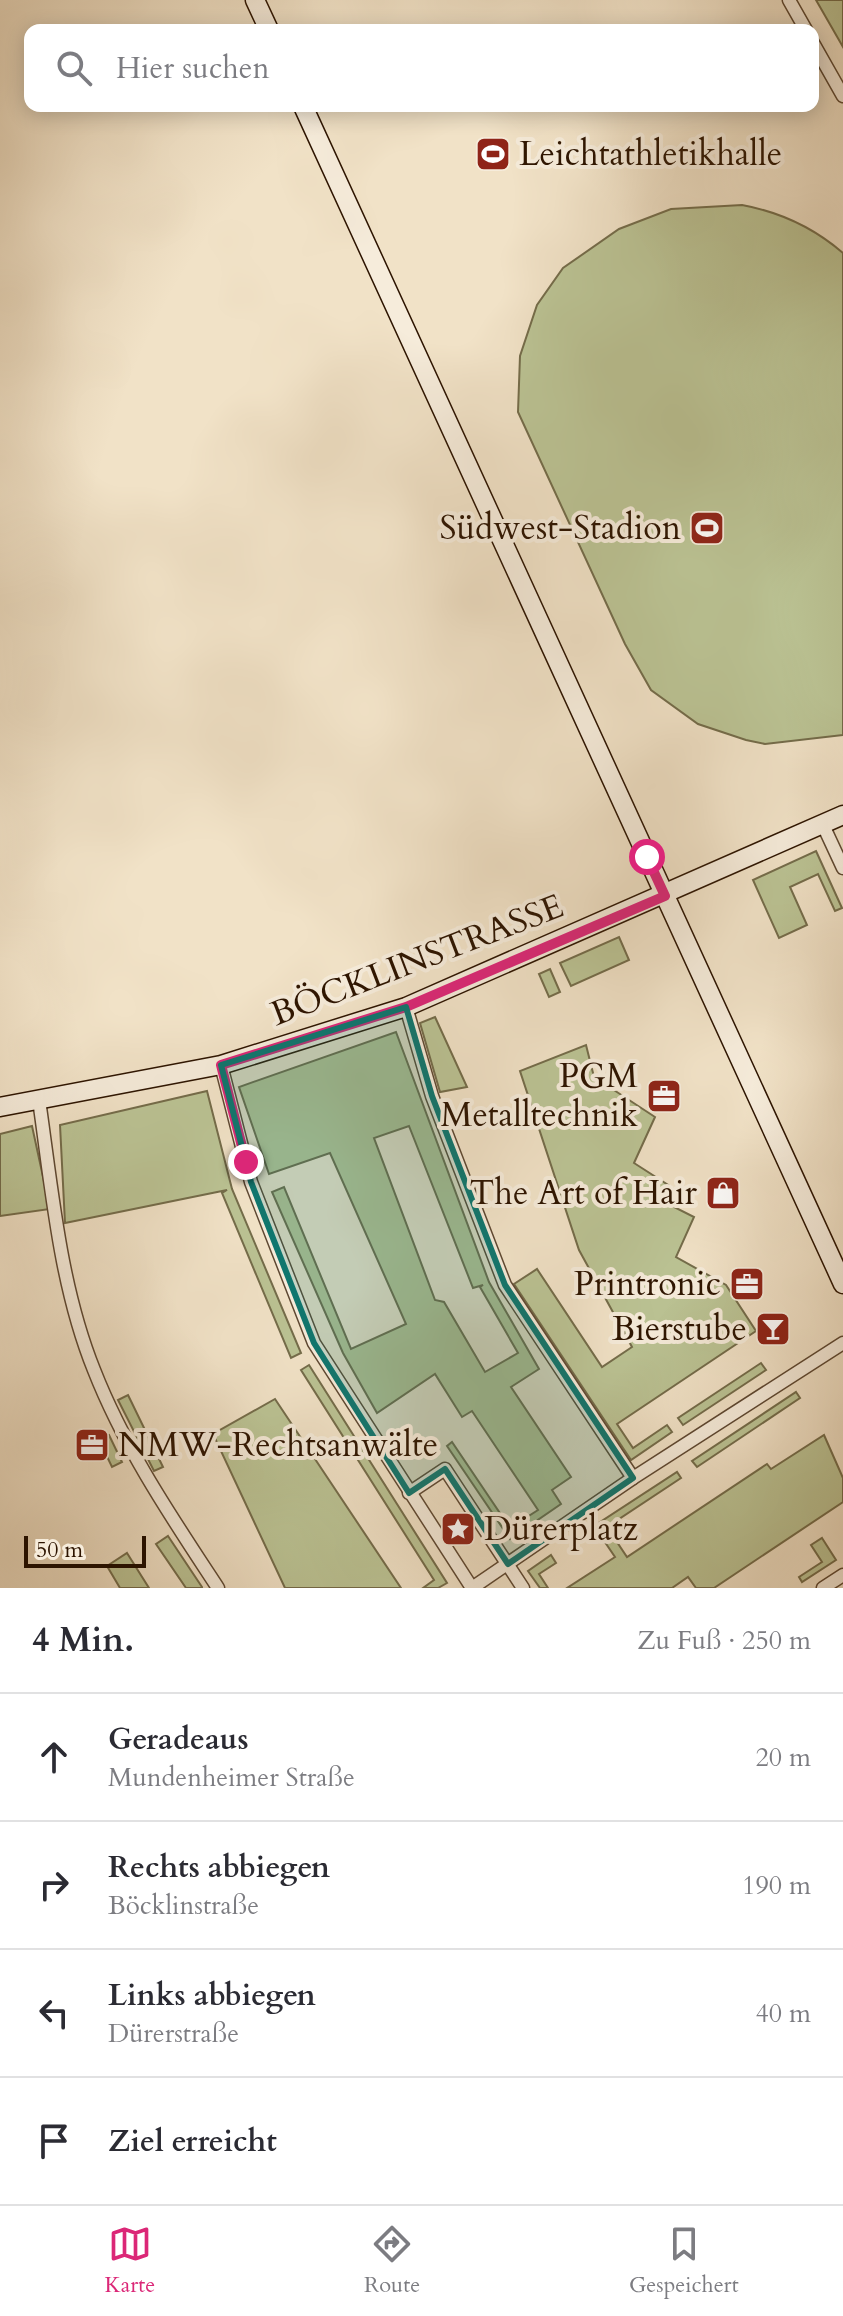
<!DOCTYPE html>
<html lang="de">
<meta charset="utf-8">
<style>
body{margin:0;font-family:Cardo,serif;background:#f2f2f3;color:#2b2b33}
.scale{position:absolute;left:24px;bottom:20px;width:122px;box-sizing:border-box;padding-left:8px;border:4px solid #2d1400;border-top:0;font-size:22px;line-height:28px;white-space:nowrap;color:#2d1400;-webkit-text-stroke:6px #f6ecdb;paint-order:stroke}
.stop{position:absolute;width:24px;height:24px;margin:-18px;border:6px solid #db2777;border-radius:50%;background:#fff}
.stop.end{background:#db2777;border-color:#fff;box-shadow:0 2px 8px #0008}
.list{margin:0;padding:0;list-style:none}
h2{display:flex;justify-content:space-between;align-items:center;height:104px;margin:0;padding:0 32px;font-size:34px}
h2 small{font-size:26px;font-weight:400;color:#7c7c81}
.list li{display:grid;grid-template-columns:52px 1fr auto;gap:24px;align-items:center;box-sizing:border-box;height:128px;padding:0 32px;border-top:2px solid #e1e1e2}
.list b{display:block;font-size:30px;white-space:nowrap}
.list p{margin:0;font-size:26px;white-space:nowrap;color:#7c7c81}
.list em{font-size:26px;font-style:normal;color:#7c7c81}
.icon{flex:none;width:44px;height:44px;fill:none;stroke:currentColor;stroke-width:2;stroke-linecap:round;stroke-linejoin:round}
.map{position:relative;flex:none;width:843px;height:1588px;overflow:hidden}
.search{position:absolute;background:#fff;box-shadow:0 4px 20px #0003;left:24px;right:24px;top:24px;height:88px;display:flex;align-items:center;gap:20px;box-sizing:border-box;padding:0 28px;border-radius:16px;color:#7c7c81;font-size:30px}
.sheet{height:616px;background:#fff}
nav{display:flex;justify-content:space-around;align-items:center;box-sizing:border-box;height:112px;border-top:2px solid #e1e1e2;background:#fff;font-size:22px;color:#7c7c81}
nav a{display:grid;justify-items:center;gap:4px}
nav .on{color:#db2777}
.map>svg:first-child{display:block}
</style>
<div class="map">
<svg width="843" height="1588" viewBox="0 0 843 1588">
<rect width="100%" height="100%" fill="#f1e2c7"/>
<filter id="stains"><feTurbulence type="fractalNoise" baseFrequency=".0025" numOctaves="4"/><feColorMatrix values="0 0 0 0 .2 0 0 0 0 .09 0 0 0 0 .02 0 0 0 .5 -.17"/></filter>
<radialGradient id="worn" r=".72"><stop offset=".6" stop-color="#630" stop-opacity="0"/><stop offset="1" stop-color="#630" stop-opacity=".3"/></radialGradient>
<!-- green -->
<g fill="#bbc394" stroke="#746c4a" stroke-width="2" fill-rule="evenodd">
<polygon points="816,0 843,0 843,47"/>
<path d="M742,205C780,212 813,227 843,253V735L765,744L746,740L698,724L651,690L625,644L518,412L520,356L537,305L563,268L619,229L671,209Z"/>
<polygon points="816,851 842,908 835,911 818,874 790,887 807,925 779,938 753,880"/>
<polygon points="619,937 629,960 571,986 560,963"/>
<polygon points="550,969 560,992 549,997 539,974"/>
<polygon points="435,1017 467,1087 440,1092 420,1023"/>
<path d="M396,1032L489,1282L539,1369L511,1387L571,1477L552,1490L561,1504L510,1539L447,1446L452,1442L510,1528L538,1510L472,1411L462,1417L435,1374L377,1413L343,1353L272,1192L284,1187L351,1349L406,1324L330,1153L269,1174L239,1087ZM409,1126L473,1288L483,1285L480,1287L518,1353L485,1372L444,1302L435,1300L374,1138Z"/>
<polygon points="586,1045 594,1077 655,1117 634,1163 679,1192 674,1207 694,1217 676,1257 726,1285 756,1331 617,1424 633,1448 667,1425 672,1432 631,1460 514,1284 537,1269 602,1367 632,1347 579,1250 520,1071"/>
<polygon points="207,1091 232,1189 301,1353 291,1358 222,1193 227,1190 65,1223 60,1125"/>
<polygon points="32,1126 50,1209 0,1216 0,1134"/>
<polygon points="761,1363 766,1370 683,1425 678,1418"/>
<polygon points="309,1365 447,1583 438,1588 423,1588 434,1580 301,1370"/>
<polygon points="796,1392 800,1398 697,1467 692,1461"/>
<polygon points="128,1395 163,1467 154,1471 118,1400"/>
<polygon points="275,1399 401,1588 285,1588 213,1434"/>
<polygon points="109,1435 122,1462 112,1467 99,1440"/>
<polygon points="824,1435 843,1478 843,1502 714,1588 696,1588 688,1577 672,1588 567,1588 615,1557 594,1526 677,1472 681,1478 607,1527 627,1557 767,1464 771,1469"/>
<polygon points="168,1536 202,1587 202,1588 186,1588 156,1544"/>
<polygon points="822,1538 836,1560 802,1582 799,1577 822,1562 811,1545"/>
<polygon points="127,1553 149,1588 120,1588 107,1566"/>
<polygon points="551,1555 556,1563 539,1574 548,1588 540,1588 528,1571"/>
</g>
<g fill="none" stroke-linecap="round" stroke-linejoin="round">
<!-- street casing -->
<g stroke="#5e4832" stroke-width="15">
<g id="street">
<polyline points="789,0 806,30"/>
<polyline points="813,43 843,96"/>
<polyline points="823,825 843,868"/>
<polyline points="406,1007 432,1096 505,1285 633,1478"/>
<polyline points="221,1065 251,1182 314,1343 472,1588"/>
<path d="M39,1100C52,1190 60,1286 94,1370C125,1449 172,1518 218,1588"/>
<polyline points="409,1493 445,1469 523,1588"/>
<polyline points="472,1588 633,1478 843,1343"/>
<polyline points="823,1588 843,1575"/>
</g>
</g>
<!-- secondary casing -->
<g stroke="#2d1400" stroke-width="21">
<g id="secondary">
<polyline points="255,0 269,30"/>
<polyline points="303,106 843,1284"/>
<polyline points="0,1107 221,1065 406,1007 843,815"/>
</g>
</g>
<!-- street -->
<use href="#street" stroke="#f6ecdb" stroke-width="12"/>
<!-- secondary -->
<use href="#secondary" stroke="#f6ecdb" stroke-width="18"/>
</g>
<g fill="none" stroke-linecap="round" stroke-linejoin="round">
<!-- route -->
<polyline stroke="#db2777" stroke-width="10" points="246,1162 221,1065 406,1007 665,896 647,857"/>
</g>
<!-- marked area -->
<path fill="#0f766e" fill-opacity="0.2" stroke="#0f766e" stroke-width="6" stroke-linejoin="round" d="M406,1007L432,1096L505,1285L633,1478L508,1564L445,1469L409,1493L314,1343L251,1182L221,1065Z"/>
<!-- icons -->
<defs>
<g id="stadium-square" transform="scale(1.8)"><rect x="-9" y="-9" width="18" height="18" rx="4" fill="#8f2418" stroke="#f6ecdb"/><path d="M0-5a6.5 5 0 1 0 0 10a6.5 5 0 1 0 0-10ZM-3.5-1.8h7v3.6h-7Z" fill="#fff"/></g>
<g id="office-square" transform="scale(1.8)"><rect x="-9" y="-9" width="18" height="18" rx="4" fill="#8f2418" stroke="#f6ecdb"/><path d="M-6-3h4V-5.5h4V-3h4V5H-6ZM-1-4.5V-3h2v-1.5ZM-6 0V1H6V0Z" fill="#fff"/></g>
<g id="shop-square" transform="scale(1.8)"><rect x="-9" y="-9" width="18" height="18" rx="4" fill="#8f2418" stroke="#f6ecdb"/><path d="M-5-2.5h2.3a2.7 3.5 0 0 1 5.4 0H5L5.5 6h-11ZM-1.5-2.5h3a1.5 2.3 0 0 0-3 0Z" fill="#fff"/></g>
<g id="bar-square" transform="scale(1.8)"><rect x="-9" y="-9" width="18" height="18" rx="4" fill="#8f2418" stroke="#f6ecdb"/><path d="M-6-5H6L.8 .8V4.5H3.5V6h-7V4.5H-.8V.8Z" fill="#fff"/></g>
<g id="sight-square" transform="scale(1.8)"><rect x="-9" y="-9" width="18" height="18" rx="4" fill="#8f2418" stroke="#f6ecdb"/><path d="M0-6L1.8-2.2L6-1.7L2.9 1.2L3.7 5.4L0 3.3L-3.7 5.4L-2.9 1.2L-6-1.7L-1.8-2.2Z" fill="#fff"/></g>
</defs>
<g fill-rule="evenodd">
<use href="#stadium-square" x="493" y="154"/>
<use href="#stadium-square" x="707" y="528"/>
<use href="#office-square" x="664" y="1096"/>
<use href="#shop-square" x="723" y="1193"/>
<use href="#office-square" x="747" y="1284"/>
<use href="#bar-square" x="773" y="1329"/>
<use href="#office-square" x="92" y="1445"/>
<use href="#sight-square" x="458" y="1529"/>
</g>
<g text-anchor="middle" dominant-baseline="central" stroke-width="8" stroke-linejoin="round" paint-order="stroke">
<!-- poi labels -->
<g font-size="34" fill="#2d1400" stroke="#f6ecdb" text-anchor="end">
<text x="519" y="154" text-anchor="start">Leichtathletikhalle</text>
<text x="681" y="528">Südwest-Stadion</text>
<text x="638" y="1076">PGM<tspan x="638" dy="39">Metalltechnik</tspan></text>
<text x="697" y="1193">The Art of Hair</text>
<text x="721" y="1284">Printronic</text>
<text x="747" y="1329">Bierstube</text>
<text x="118" y="1445" text-anchor="start">NMW-Rechtsanwälte</text>
<text x="484" y="1529" text-anchor="start">Dürerplatz</text>
</g>
<!-- street labels -->
<g font-size="34" fill="#2d1400" stroke="#f6ecdb">
<text transform="translate(417 960) rotate(-21)">BÖCKLINSTRASSE</text>
</g>
</g>
<rect width="100%" height="100%" filter="url(#stains)"/>
<rect width="100%" height="100%" fill="url(#worn)"/>
</svg>
<div class="scale">50 m</div>
<div class="stop" style="left:647px;top:857px"></div>
<div class="stop end" style="left:246px;top:1162px"></div>
<div class="search"><svg class="icon" aria-label="search" viewBox="0 0 24 24"><circle cx="10" cy="10" r="6"/><path d="M15 15l6 6"/></svg>Hier suchen</div>
</div>
<section class="sheet">
<h2>4 Min.<small>Zu Fuß · 250 m</small></h2>
<ul class="list">
<li><svg class="icon" aria-label="ahead" viewBox="0 0 24 24"><path d="M12 20V5M6 11l6-6 6 6"/></svg><div><b>Geradeaus</b><p>Mundenheimer Straße</p></div><em>20 m</em></li>
<li><svg class="icon" aria-label="right" viewBox="0 0 24 24"><path d="M7 20v-9h11M14 6l5 5-5 5"/></svg><div><b>Rechts abbiegen</b><p>Böcklinstraße</p></div><em>190 m</em></li>
<li><svg class="icon" aria-label="left" viewBox="0 0 24 24"><path d="M17 20v-9H6M10 6l-5 5 5 5"/></svg><div><b>Links abbiegen</b><p>Dürerstraße</p></div><em>40 m</em></li>
<li><svg class="icon" aria-label="arrive" viewBox="0 0 24 24"><path d="M6 21V4h12l-3 4 3 4H6"/></svg><div><b>Ziel erreicht</b></div></li>
</ul>
</section>
<nav>
<a class="on"><svg class="icon" aria-label="map" viewBox="0 0 24 24"><path d="M3 6l6-2 6 2 6-2v14l-6 2-6-2-6 2zM9 4v14M15 6v14"/></svg>Karte</a>
<a><svg class="icon" aria-label="directions" viewBox="0 0 24 24"><path d="M12 3l9 9-9 9-9-9zM9 14v-3h6M13 9l2 2-2 2"/></svg>Route</a>
<a><svg class="icon" aria-label="saved" viewBox="0 0 24 24"><path d="M7 4h10v16l-5-4-5 4z"/></svg>Gespeichert</a>
</nav>
